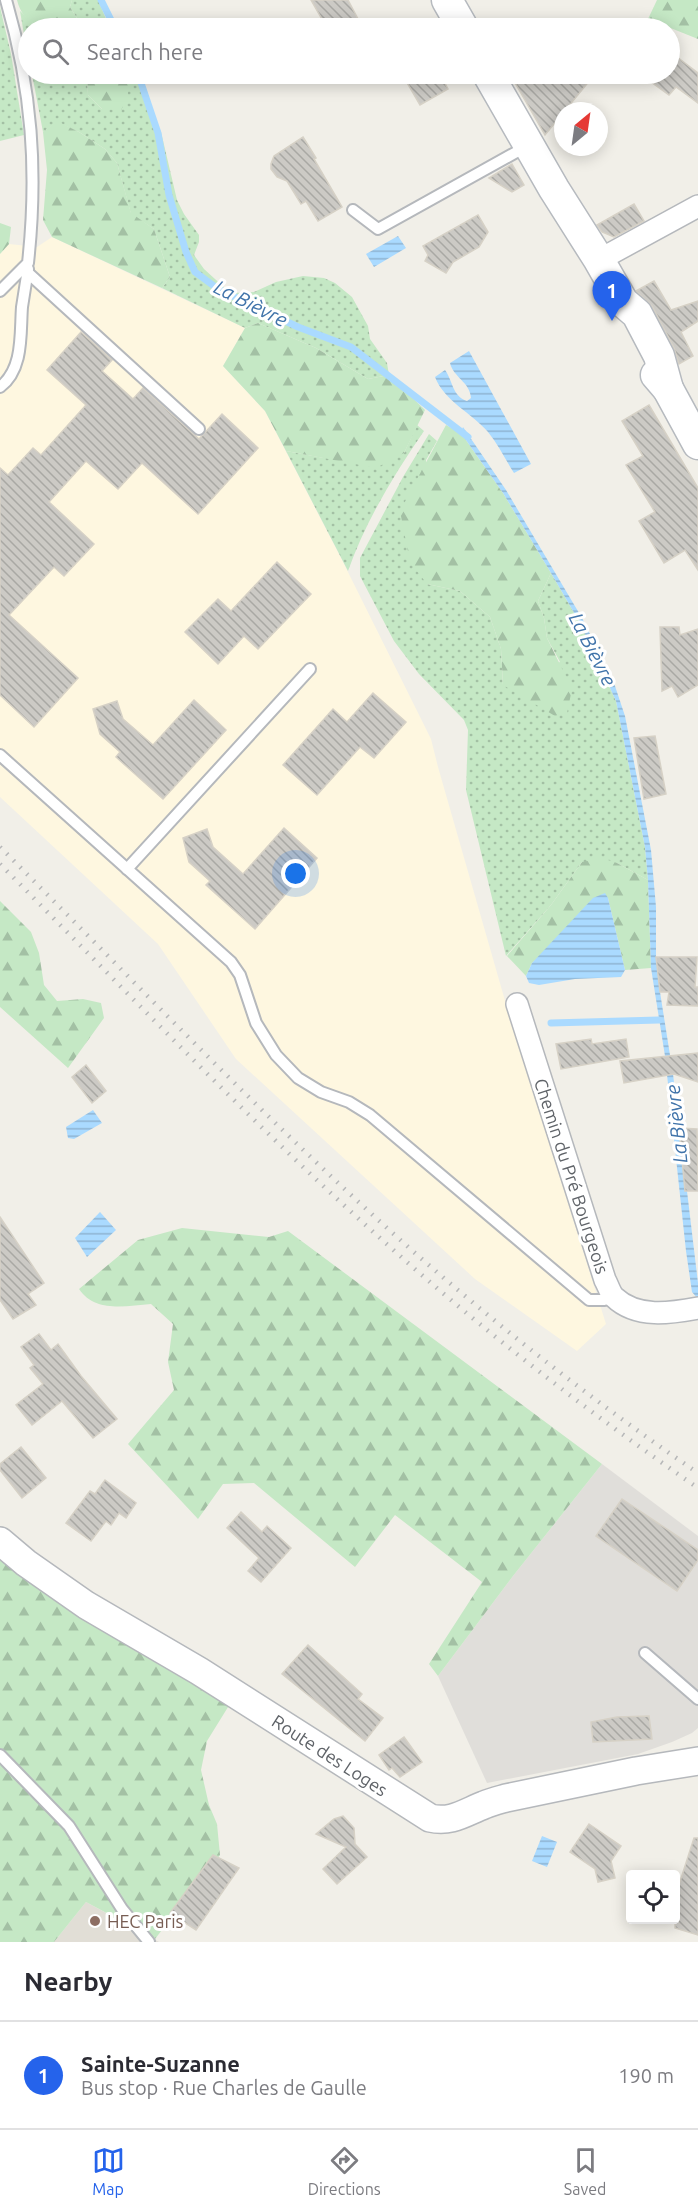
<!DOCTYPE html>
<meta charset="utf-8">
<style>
body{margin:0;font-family:Ubuntu,sans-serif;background:#f7f7f7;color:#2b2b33}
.controls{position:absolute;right:18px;bottom:18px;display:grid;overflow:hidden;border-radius:6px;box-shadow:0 3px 15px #0003}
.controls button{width:54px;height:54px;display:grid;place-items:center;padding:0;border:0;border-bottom:2px solid #e1e1e2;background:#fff;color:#2b2b33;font:30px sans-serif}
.compass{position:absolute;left:554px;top:102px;width:54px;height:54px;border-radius:50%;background:#fff;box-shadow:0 3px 15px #0003;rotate:29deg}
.you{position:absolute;left:296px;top:874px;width:21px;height:21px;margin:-15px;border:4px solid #fff;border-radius:50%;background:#1a73e8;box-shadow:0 0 0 9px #1a73e833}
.badge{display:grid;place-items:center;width:39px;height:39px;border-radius:50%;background:#2563eb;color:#fff;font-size:20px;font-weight:700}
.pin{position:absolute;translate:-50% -50px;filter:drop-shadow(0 2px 3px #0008)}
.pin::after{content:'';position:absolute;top:32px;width:21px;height:18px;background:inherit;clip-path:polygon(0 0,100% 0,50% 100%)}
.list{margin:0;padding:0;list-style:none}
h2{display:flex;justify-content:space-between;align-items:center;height:78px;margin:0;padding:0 24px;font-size:26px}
h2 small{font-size:20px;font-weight:400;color:#7c7c81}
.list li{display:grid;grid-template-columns:39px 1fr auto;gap:18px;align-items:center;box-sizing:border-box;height:108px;padding:0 24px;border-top:2px solid #e1e1e2}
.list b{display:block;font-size:22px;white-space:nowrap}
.list p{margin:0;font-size:20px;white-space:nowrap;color:#7c7c81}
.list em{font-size:20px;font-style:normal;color:#7c7c81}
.icon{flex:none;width:33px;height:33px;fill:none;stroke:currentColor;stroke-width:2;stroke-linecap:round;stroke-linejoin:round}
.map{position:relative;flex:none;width:698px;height:1942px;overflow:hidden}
.search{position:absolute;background:#fff;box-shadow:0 3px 15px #0003;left:18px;right:18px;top:18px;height:66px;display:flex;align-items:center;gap:15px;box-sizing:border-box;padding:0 21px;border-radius:33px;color:#7c7c81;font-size:22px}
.sheet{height:186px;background:#fff}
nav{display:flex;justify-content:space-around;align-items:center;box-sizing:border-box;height:84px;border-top:2px solid #e1e1e2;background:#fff;font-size:16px;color:#7c7c81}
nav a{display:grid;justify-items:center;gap:3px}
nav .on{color:#2563eb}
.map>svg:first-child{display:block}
</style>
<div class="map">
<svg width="698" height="1942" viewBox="0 0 698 1942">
<defs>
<pattern id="grass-dots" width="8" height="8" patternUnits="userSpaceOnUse" patternTransform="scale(1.5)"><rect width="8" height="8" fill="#c5e8c5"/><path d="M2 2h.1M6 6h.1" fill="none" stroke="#a3c0a4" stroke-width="1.8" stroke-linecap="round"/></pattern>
<pattern id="forest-firs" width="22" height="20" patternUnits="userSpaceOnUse" patternTransform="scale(1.5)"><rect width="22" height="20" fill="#c5e8c5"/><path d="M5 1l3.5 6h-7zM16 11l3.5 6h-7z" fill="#a3c0a4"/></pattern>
<pattern id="water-rules" width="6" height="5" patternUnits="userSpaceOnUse" patternTransform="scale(1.5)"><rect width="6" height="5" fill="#aadaff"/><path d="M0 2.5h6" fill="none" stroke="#8eb4d2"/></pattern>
<pattern id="building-back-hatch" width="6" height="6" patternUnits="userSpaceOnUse" patternTransform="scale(1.5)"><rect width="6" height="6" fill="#cccac5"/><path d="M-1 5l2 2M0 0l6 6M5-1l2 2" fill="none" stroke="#a9a8a4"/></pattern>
</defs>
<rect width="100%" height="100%" fill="#f1efe8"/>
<!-- commercial -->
<polygon fill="#fef7e0" points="52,237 245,328 223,366 265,411 342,560 431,739 438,767 512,1025 606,1324 577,1351 475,1279 236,1059 158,944 0,797 0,254 9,244 37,247"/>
<!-- industrial -->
<polygon fill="#e0deda" points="602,1464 698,1536 698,1728 692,1733 672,1742 638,1754 487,1783 438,1676 513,1576"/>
<!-- education -->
<polygon fill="#e1ded6" points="86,1902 159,1942 54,1942"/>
<!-- grass -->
<g fill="url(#grass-dots)">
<polygon points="72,0 98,0 110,28 83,28 70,7"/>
<polygon points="0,7 11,54 24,135 0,141"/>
<polygon points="20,11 35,25 47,28 28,28 28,58"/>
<polygon points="32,74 87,74 88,95 102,109 127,81 121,74 135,74 161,132 177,200 184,214 199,235 199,242 194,255 204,269 226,289 234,293 254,292 276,282 303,276 324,278 335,283 352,297 368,326 370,339 387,363 389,375 368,379 316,348 258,323 245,328 162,288 170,277 154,229 131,214 117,163 105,149 79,132 57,122 43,132"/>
<path d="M417,425L424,431C394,475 366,520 348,571L286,451L324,458L404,453Z"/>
<polygon points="429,434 437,441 426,460 427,584 460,591 490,617 501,649 503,685 560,662 547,638 544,618 538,601 551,573 580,623 616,701 645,847 648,880 617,863 582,862 551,905 506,956 466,790 468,730 464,720 419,674 394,641 360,576 360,558 403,477"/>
</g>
<!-- forest -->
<g fill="url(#forest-firs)">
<path d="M17,0H72L70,7L83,28C55,29 25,33 17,0Z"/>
<polygon points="657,0 698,0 698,39 648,19"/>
<path d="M87,74H121C132,86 129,96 121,110L102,109L88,95Z"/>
<polygon points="57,121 79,132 105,149 117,163 131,213 154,229 170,277 162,288 52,237 43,220 47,170 43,132"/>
<polygon points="0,223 11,227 9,244 0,254"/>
<polygon points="258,323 316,348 368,379 389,375 425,410 404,453 376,468 286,451 265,411 223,366 245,328"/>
<polygon points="446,425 461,433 503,493 551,573 538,601 544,618 547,638 572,689 567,713 555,716 503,685 501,649 490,617 460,591 427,584 410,562 400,511"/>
<polygon points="602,858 617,863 648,880 651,968 625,970 608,898 532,963 526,976 507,956 551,905 582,862"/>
<polygon points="0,901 31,932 39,953 44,985 57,1001 83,999 101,1003 104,1018 68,1068 0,1007"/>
<path d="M182,1228L269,1237L288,1231L602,1464L513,1576L438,1676L429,1664L482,1582L395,1515L355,1567L254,1483L223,1484L198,1519L128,1444L174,1390L168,1362L173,1324L151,1304C126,1306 95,1313 79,1289L138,1240Z"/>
<polygon points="0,1550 233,1699 207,1741 201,1770 209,1805 217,1824 220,1855 155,1939 86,1902 54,1942 0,1942"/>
</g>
<!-- water -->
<g fill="url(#water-rules)">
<polygon points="398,236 406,248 374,267 366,254"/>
<path d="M469,351L531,464L514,473C505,459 498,444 488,432C472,413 444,401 435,377L445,370C453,381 452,396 467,401L471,398C470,382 453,377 450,363Z"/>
<polygon points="463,427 506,490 582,618 613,680 625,716 651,850 656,907 656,957 660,992 673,1074 698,1283 698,1299 692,1292 686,1251 665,1056 651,968 648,880 645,847 616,701 580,623 551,573 503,493 461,433"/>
<polygon points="605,893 608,898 625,970 621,977 575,979 539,985 529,983 526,976 532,963 593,898"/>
<polygon points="93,1110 102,1123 74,1139 68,1138 66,1127"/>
<polygon points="100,1212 116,1230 87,1257 75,1238"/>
<polygon points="542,1836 557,1842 547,1867 532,1861"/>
</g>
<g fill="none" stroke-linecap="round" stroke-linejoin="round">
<!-- stream -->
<g stroke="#aadaff" stroke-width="7">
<polyline points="101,0 115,28"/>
<polyline points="138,74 158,133 169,195 186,252 195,272 218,289 298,327 351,347 468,437"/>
<polyline points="551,1023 659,1020"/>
</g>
</g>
<!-- building -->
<g fill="url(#building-back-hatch)" stroke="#d6d1c6" stroke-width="1.5">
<polygon points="311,0 348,0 358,19 342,28 327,28"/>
<polygon points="669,51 698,73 698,103 676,87 669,95 640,74 669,74"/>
<polygon points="402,74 440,74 448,89 420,105"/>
<polygon points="510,74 595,74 545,135"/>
<polygon points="303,137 316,158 314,159 342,207 318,221 306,201 301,204 287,181 277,177 271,169 271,164 274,156"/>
<polygon points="512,164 524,185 512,192 489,178"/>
<polygon points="634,204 644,221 614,237 602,232 597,225"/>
<polygon points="478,215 488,232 479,247 453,262 446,273 425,261 428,255 423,246"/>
<polygon points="654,281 671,310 698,301 698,321 681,332 693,356 679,364 674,348 652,306 636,291"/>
<polygon points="81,332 112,360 102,371 133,399 143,388 199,439 222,414 258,448 198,514 142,463 118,489 86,461 49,502 94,544 64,576 54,567 9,615 78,678 34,727 0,695 0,468 8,475 33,448 41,455 86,405 47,370"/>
<polygon points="649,405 698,488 698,570 685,550 664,563 639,521 655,512 626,465 643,456 622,421"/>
<polygon points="277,562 311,594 258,649 244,636 218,664 185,632 218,599 231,611"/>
<polygon points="660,627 679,627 680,635 698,629 698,685 678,697 672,686 662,691"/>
<polygon points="373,693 406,722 374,758 360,747 317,795 283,765 333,709 347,722"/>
<polygon points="194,700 226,730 163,799 116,757 120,752 100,734 93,709 117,701 123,719 153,745"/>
<polygon points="655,736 666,794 644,799 634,738"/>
<polygon points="284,828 317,858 255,929 206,885 210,881 189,862 183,838 207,829 213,847 243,874"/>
<polygon points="656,957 697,957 695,987 698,987 698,1006 667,1005 669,992 660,992"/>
<polygon points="591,1039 592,1044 626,1039 629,1057 561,1069 556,1044"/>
<polygon points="698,1053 698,1082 674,1074 624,1083 620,1061"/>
<polygon points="86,1065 106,1091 92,1103 72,1077"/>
<polygon points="679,1128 697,1129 698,1191 685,1191"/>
<polygon points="0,1217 44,1283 28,1294 36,1305 13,1319 0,1300"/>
<polygon points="39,1334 51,1350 58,1344 81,1376 117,1419 93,1438 62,1401 32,1425 16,1405 43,1384 30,1368 34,1365 21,1347"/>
<polygon points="21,1447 46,1478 22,1498 0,1470 0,1464"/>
<polygon points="105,1480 136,1503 126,1518 119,1513 111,1525 106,1521 91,1541 66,1523 90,1491 95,1494"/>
<polygon points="622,1499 698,1550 698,1560 677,1591 596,1536"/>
<polygon points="241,1512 262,1532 267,1526 291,1548 261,1582 248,1571 259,1558 227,1528"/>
<polygon points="308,1645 362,1694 358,1699 383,1718 365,1741 282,1674"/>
<polygon points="649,1716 652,1739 593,1742 591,1722 617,1717"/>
<polygon points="404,1737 422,1762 400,1777 392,1768 389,1770 379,1755"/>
<polygon points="343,1816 354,1828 355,1844 367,1857 337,1884 323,1869 346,1847 316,1834 334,1819"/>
<polygon points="589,1824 621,1846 611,1861 615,1878 598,1882 595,1869 570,1852"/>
<polygon points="694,1838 698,1838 698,1935 675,1928 675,1897"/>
<polygon points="213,1855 239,1868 196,1930 170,1913"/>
</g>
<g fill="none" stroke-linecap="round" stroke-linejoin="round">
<!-- service casing -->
<g stroke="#b5b8bc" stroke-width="14">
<g id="service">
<polyline points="353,210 378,229 529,145"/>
<polyline points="27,272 199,429"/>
<path d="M0,291L28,263C38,171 32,89 6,0"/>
<path d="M0,387C24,369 20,333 22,307C24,294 26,281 28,269"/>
<polyline points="0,755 231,962 240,975 256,1023 276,1055 298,1078 321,1092 349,1102 370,1115 589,1300 604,1300 614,1297"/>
<polyline points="127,869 310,669"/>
<polyline points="645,1653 698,1699"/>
<polyline points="0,1755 69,1826 122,1909 149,1942"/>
</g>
</g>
<!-- minor casing -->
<g stroke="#b5b8bc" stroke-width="24">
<g id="minor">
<polyline points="599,260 698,206"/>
<path d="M517,1004L605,1280C608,1285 610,1293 614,1297C637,1319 671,1313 698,1308"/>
</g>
</g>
<!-- tertiary casing -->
<g stroke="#b5b8bc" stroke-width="30">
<path id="tertiary" d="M0,1541L26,1563L86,1605L199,1671L430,1818C451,1823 464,1813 484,1805C491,1802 499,1800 506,1798L636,1771L698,1761"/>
</g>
<!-- secondary casing -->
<g stroke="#b6babf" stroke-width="33">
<g id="secondary">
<polyline points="447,0 463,28"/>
<polyline points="488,74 554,189 599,260 623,302 637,314 659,356 668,389"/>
<polyline points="656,375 668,389 698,444"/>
</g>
</g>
<!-- service -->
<use href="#service" stroke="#fff" stroke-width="10"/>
<!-- minor -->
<use href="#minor" stroke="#fff" stroke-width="21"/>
<!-- tertiary -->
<use href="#tertiary" stroke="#fff" stroke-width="27"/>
<!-- secondary -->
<use href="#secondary" stroke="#fff" stroke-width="30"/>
<!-- rail -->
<g stroke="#b6b7b8" stroke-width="4.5" stroke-dasharray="1.5 8" stroke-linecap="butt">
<path d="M0,847C131,978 259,1113 397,1237C492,1322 593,1401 698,1473"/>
<path d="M0,864C128,993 254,1126 390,1247C487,1334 591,1414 698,1488"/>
</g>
</g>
<!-- markers -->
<circle fill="#8d6e63" stroke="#fff" stroke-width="2" cx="95" cy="1921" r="6"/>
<g text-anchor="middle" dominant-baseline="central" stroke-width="6" stroke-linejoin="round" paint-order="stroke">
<!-- street labels -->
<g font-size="18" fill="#5f6368" stroke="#fff">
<text transform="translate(572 1176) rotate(72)">Chemin du Pré Bourgeois</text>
<text transform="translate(330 1755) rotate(33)">Route des Loges</text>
</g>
<!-- education labels -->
<g font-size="18" fill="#785e54" stroke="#fff" text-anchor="start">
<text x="107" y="1921">HEC Paris</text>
</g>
<!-- water labels -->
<g font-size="20" font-style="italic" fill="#4174aa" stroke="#fff">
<text transform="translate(251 303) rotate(27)">La Bièvre</text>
<text transform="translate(593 649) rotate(63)">La Bièvre</text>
<text transform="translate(676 1124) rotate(-96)">La Bièvre</text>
</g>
</g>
</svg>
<div class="controls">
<button><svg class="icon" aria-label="locate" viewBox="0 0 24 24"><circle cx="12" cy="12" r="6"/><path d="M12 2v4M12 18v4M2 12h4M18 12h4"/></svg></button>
</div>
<svg class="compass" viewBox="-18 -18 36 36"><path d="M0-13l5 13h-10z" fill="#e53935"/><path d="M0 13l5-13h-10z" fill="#7c7c81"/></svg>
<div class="you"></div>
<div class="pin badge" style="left:612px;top:321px">1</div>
<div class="search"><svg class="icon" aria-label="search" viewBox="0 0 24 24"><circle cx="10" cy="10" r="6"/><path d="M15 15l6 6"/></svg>Search here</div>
</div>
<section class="sheet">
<h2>Nearby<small></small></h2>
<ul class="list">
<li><span class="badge">1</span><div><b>Sainte-Suzanne</b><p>Bus stop · Rue Charles de Gaulle</p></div><em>190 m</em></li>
</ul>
</section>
<nav>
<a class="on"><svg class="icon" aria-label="map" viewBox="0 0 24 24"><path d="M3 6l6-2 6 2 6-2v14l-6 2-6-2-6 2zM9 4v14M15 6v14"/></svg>Map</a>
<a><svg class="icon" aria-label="directions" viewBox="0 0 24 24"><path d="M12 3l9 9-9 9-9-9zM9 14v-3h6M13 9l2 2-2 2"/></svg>Directions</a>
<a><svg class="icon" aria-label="saved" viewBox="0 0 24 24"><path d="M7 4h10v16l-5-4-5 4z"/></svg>Saved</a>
</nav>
